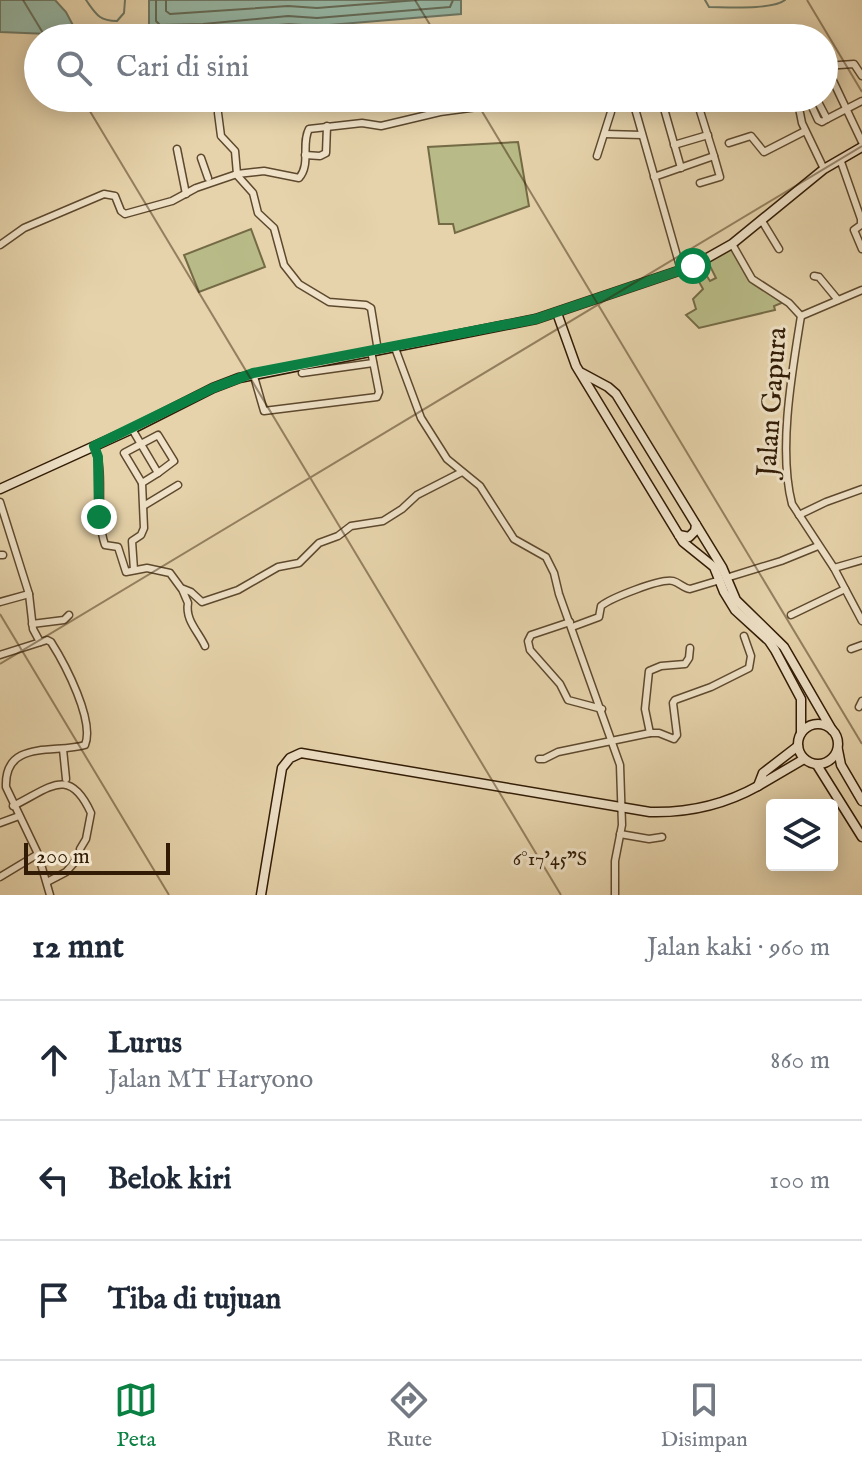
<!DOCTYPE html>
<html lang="id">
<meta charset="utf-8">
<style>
body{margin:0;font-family:"IM FELL English",serif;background:#f6f6f7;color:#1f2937}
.controls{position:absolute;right:24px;bottom:24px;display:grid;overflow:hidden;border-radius:8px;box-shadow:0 4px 20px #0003}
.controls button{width:72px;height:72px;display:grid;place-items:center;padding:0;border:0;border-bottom:2px solid #e0e1e3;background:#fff;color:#1f2937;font:40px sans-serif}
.scale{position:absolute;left:24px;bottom:20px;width:146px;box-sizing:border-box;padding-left:8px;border:4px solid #311b05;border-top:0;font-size:22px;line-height:28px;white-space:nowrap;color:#311b05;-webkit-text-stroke:6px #efe2c8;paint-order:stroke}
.stop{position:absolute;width:24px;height:24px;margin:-18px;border:6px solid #0b8043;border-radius:50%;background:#fff}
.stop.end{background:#0b8043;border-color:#fff;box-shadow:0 2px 8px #0008}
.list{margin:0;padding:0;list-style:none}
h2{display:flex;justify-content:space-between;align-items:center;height:104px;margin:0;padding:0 32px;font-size:34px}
h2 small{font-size:26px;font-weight:400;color:#747a83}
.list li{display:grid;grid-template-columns:52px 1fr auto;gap:24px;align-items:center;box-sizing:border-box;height:120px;padding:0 32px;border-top:2px solid #e0e1e3}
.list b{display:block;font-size:30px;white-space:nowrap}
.list p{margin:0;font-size:26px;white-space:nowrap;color:#747a83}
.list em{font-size:26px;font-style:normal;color:#747a83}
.icon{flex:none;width:44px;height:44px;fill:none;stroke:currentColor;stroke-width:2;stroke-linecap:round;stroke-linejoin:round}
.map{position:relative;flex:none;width:862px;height:895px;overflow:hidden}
.search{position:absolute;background:#fff;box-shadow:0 4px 20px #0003;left:24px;right:24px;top:24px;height:88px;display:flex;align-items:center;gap:20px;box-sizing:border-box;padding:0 28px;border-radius:44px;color:#747a83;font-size:30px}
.sheet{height:464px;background:#fff}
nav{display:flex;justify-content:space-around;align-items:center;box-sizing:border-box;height:112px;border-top:2px solid #e0e1e3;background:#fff;font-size:22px;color:#747a83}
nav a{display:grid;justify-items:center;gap:4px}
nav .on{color:#0b8043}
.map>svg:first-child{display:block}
</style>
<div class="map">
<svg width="862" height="895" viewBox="0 0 862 895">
<rect width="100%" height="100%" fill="#e6d3ab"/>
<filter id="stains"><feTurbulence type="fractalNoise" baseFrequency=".0025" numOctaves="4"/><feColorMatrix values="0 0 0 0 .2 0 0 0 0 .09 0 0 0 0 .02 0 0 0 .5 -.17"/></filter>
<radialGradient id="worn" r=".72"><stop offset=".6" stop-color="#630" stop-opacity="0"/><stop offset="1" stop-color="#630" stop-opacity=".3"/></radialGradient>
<!-- green -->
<g fill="#b8bb87" stroke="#746b46" stroke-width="2">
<polygon points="518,142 529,206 455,233 453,224 439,224 428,147"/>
<polygon points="251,229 265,267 199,292 184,255"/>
<polygon points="732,248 746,275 784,302 774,306 775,310 699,328 686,315 696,309 693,299 703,289 692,269 701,267 710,281 716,278 708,262"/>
</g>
<!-- water -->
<g fill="#97b8a6" stroke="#6e7966" stroke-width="2">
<polygon points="0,0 55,0 66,12 76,31 73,35 0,32"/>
<polygon points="149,0 461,0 461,14 317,26 289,24 203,32 149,33"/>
</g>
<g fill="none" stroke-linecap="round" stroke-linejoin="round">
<!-- shore -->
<g stroke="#646a56" stroke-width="2">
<polyline points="156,0 156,21 160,25 203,24 288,16 317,18 450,7 453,0"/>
<polyline points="166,0 166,11 170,14 288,6 317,8 418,0"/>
</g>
<!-- stream -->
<g stroke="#6e7966" stroke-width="2">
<path d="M86,0C96,14 99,21 117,21L124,13L125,0"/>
<path d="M705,0L709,7C726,7 773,10 785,0"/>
</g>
<!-- street casing -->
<g stroke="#5e492e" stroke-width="9">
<g id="street">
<polyline points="825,66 854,64 862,76"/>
<polyline points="826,66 862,142"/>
<polyline points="632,98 681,270"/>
<polyline points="661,98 681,168"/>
<polyline points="797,98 802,123 824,169"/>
<polyline points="808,98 818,120 822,122 827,119"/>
<polyline points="816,98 827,119 862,101"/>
<polyline points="635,109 652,98"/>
<polyline points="218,113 221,136 235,151 237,174"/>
<polyline points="605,134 642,135"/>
<polyline points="729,143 751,136 764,152 805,131"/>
<polyline points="674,145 708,135"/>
<polyline points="177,149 186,194"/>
<polyline points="305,155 320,156 326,153 327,126"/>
<polyline points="597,156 611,112"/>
<polyline points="201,158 208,178"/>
<polyline points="840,159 861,219 861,225 854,230 862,249"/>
<polyline points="236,174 253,193 258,213 274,228 284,265 299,284 329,302 366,305 371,308 378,351"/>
<polyline points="654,177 714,156 696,98"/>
<polyline points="700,183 720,177 714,156"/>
<polyline points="762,221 779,249"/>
<path d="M732,244L752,279L789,303L801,316C792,372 778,450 792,504L834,568L862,621"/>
<path d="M0,245L24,228L104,194L115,196L121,211L125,214L172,201L196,188L237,174L264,171L299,178C311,165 301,143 309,129L362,123L381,126L440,112L516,102L603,101L611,98"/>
<polyline points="814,276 819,277 838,300"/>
<polyline points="801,316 862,290"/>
<polyline points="395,348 421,418 447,459 480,486 514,539 546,557 554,573 559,594 620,765 622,825 615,861 615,895"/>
<polyline points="253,373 264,411 377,397 379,392 371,351"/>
<polyline points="302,373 373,363"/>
<polyline points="132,429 158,473 142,483 144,528 141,535 132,541 134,570"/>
<path d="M94,446C106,472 94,513 105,545L118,547L126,572L147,568L170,573L181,588L191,592L202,602L238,590L278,567L299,563L319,543L338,536L351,526L383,521L402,509L417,495L462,472"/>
<polyline points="142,483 124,453 158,435 174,461 158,473"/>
<polyline points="0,502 29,594 33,629 40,642"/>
<polyline points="145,505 178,485"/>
<polyline points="799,515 826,502 862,489"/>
<polyline points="0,555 3,555"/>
<polyline points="834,568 862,560"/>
<polyline points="726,578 781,561 818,546"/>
<path d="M182,589L188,603C185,620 198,631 205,646"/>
<polyline points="0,602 29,594"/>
<polyline points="791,615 845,589"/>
<polyline points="570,622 531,635 528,641 530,650 560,684 568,700 602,709"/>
<polyline points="32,624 64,620 69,615"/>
<path d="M572,627L599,617L601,606C611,598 661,578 673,581C680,583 683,588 690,589L720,580"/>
<polyline points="851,649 862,645"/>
<path d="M0,655L47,640L51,642C65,664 95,721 85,745C55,754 4,739 6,787L38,854L50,895"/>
<polyline points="859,707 862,701"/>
<polyline points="650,733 645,709 649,671 661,666 685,664 689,658 690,648"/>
<polyline points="63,749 66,779"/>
<polyline points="539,759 544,759 558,752 650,733 659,733 674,739 677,735 673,703 675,700 711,687 749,668 751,656 744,636"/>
<path d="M13,806C50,788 69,765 91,813L86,839L80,849L81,855L66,872L47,882"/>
<polyline points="0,823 19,816"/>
<polyline points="620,834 649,839 662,837"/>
<polyline points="0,877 38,854"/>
</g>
</g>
<!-- secondary casing -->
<g stroke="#311b05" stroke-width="11">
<g id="secondary">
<polyline points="557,313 576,366 683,542 714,567 724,592 735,610 769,641 775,650 801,699 801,733"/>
<polyline points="582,373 608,387 616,394 722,567 736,600 784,647 832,730"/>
<polyline points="0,489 132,429 213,388 239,378 536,319 693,266 732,244 824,169 862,147"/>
<polyline points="679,535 689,537 695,531 696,525"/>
<circle cx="818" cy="744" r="20"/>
<polyline points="798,746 763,773 758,786 804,759"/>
<polyline points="838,750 841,765 862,801"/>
<polyline points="817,765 862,837"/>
<path d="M261,895L282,768L290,758L301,753L650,812C689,813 724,805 758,786"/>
</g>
</g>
<!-- street -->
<use href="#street" stroke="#efe2c8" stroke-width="6"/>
<!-- secondary -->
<use href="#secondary" stroke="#efe2c8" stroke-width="8"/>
</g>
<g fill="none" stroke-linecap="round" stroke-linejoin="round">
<!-- route -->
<polyline stroke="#0b8043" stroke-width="10" points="99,517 98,457 94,446 213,388 253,373 536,319 693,266"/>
</g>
<!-- ticks -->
<path fill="none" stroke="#311b05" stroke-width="2" stroke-opacity="0.45" d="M23,0L46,38M415,0L438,38M807,0L862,92M82,98L561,895M474,98L862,744M0,614L169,895M0,664L862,146"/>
<g text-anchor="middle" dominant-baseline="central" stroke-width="6" stroke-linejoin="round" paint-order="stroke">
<!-- street labels -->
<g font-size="28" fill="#311b05" stroke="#efe2c8">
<text transform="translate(773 402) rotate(-86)">Jalan Gapura</text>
</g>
</g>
<g font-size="20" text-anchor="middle" fill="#311b05" stroke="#efe2c8" stroke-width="6" stroke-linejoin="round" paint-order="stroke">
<text x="550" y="865">6°17'45"S</text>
</g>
<rect width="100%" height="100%" filter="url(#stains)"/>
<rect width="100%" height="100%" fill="url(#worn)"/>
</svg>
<div class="controls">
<button><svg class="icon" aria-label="layers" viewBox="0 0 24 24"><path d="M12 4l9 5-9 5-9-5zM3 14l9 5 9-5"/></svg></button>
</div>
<div class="scale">200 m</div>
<div class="stop" style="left:693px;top:266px"></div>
<div class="stop end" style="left:99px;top:517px"></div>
<div class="search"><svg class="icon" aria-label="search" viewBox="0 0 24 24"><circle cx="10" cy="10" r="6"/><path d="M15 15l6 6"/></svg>Cari di sini</div>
</div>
<section class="sheet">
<h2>12 mnt<small>Jalan kaki · 960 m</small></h2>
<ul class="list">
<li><svg class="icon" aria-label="ahead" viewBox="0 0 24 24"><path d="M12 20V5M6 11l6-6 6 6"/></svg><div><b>Lurus</b><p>Jalan MT Haryono</p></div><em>860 m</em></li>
<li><svg class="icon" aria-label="left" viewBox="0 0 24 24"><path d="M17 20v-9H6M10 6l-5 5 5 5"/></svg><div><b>Belok kiri</b></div><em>100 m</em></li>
<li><svg class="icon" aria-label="arrive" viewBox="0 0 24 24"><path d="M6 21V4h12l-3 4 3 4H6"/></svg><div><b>Tiba di tujuan</b></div></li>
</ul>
</section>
<nav>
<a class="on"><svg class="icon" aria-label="map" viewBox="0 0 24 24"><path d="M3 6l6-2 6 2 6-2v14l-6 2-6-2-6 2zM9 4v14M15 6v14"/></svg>Peta</a>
<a><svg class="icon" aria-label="directions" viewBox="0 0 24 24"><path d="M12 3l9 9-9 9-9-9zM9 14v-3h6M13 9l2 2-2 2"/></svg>Rute</a>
<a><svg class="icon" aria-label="saved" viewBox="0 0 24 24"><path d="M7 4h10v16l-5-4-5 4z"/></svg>Disimpan</a>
</nav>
